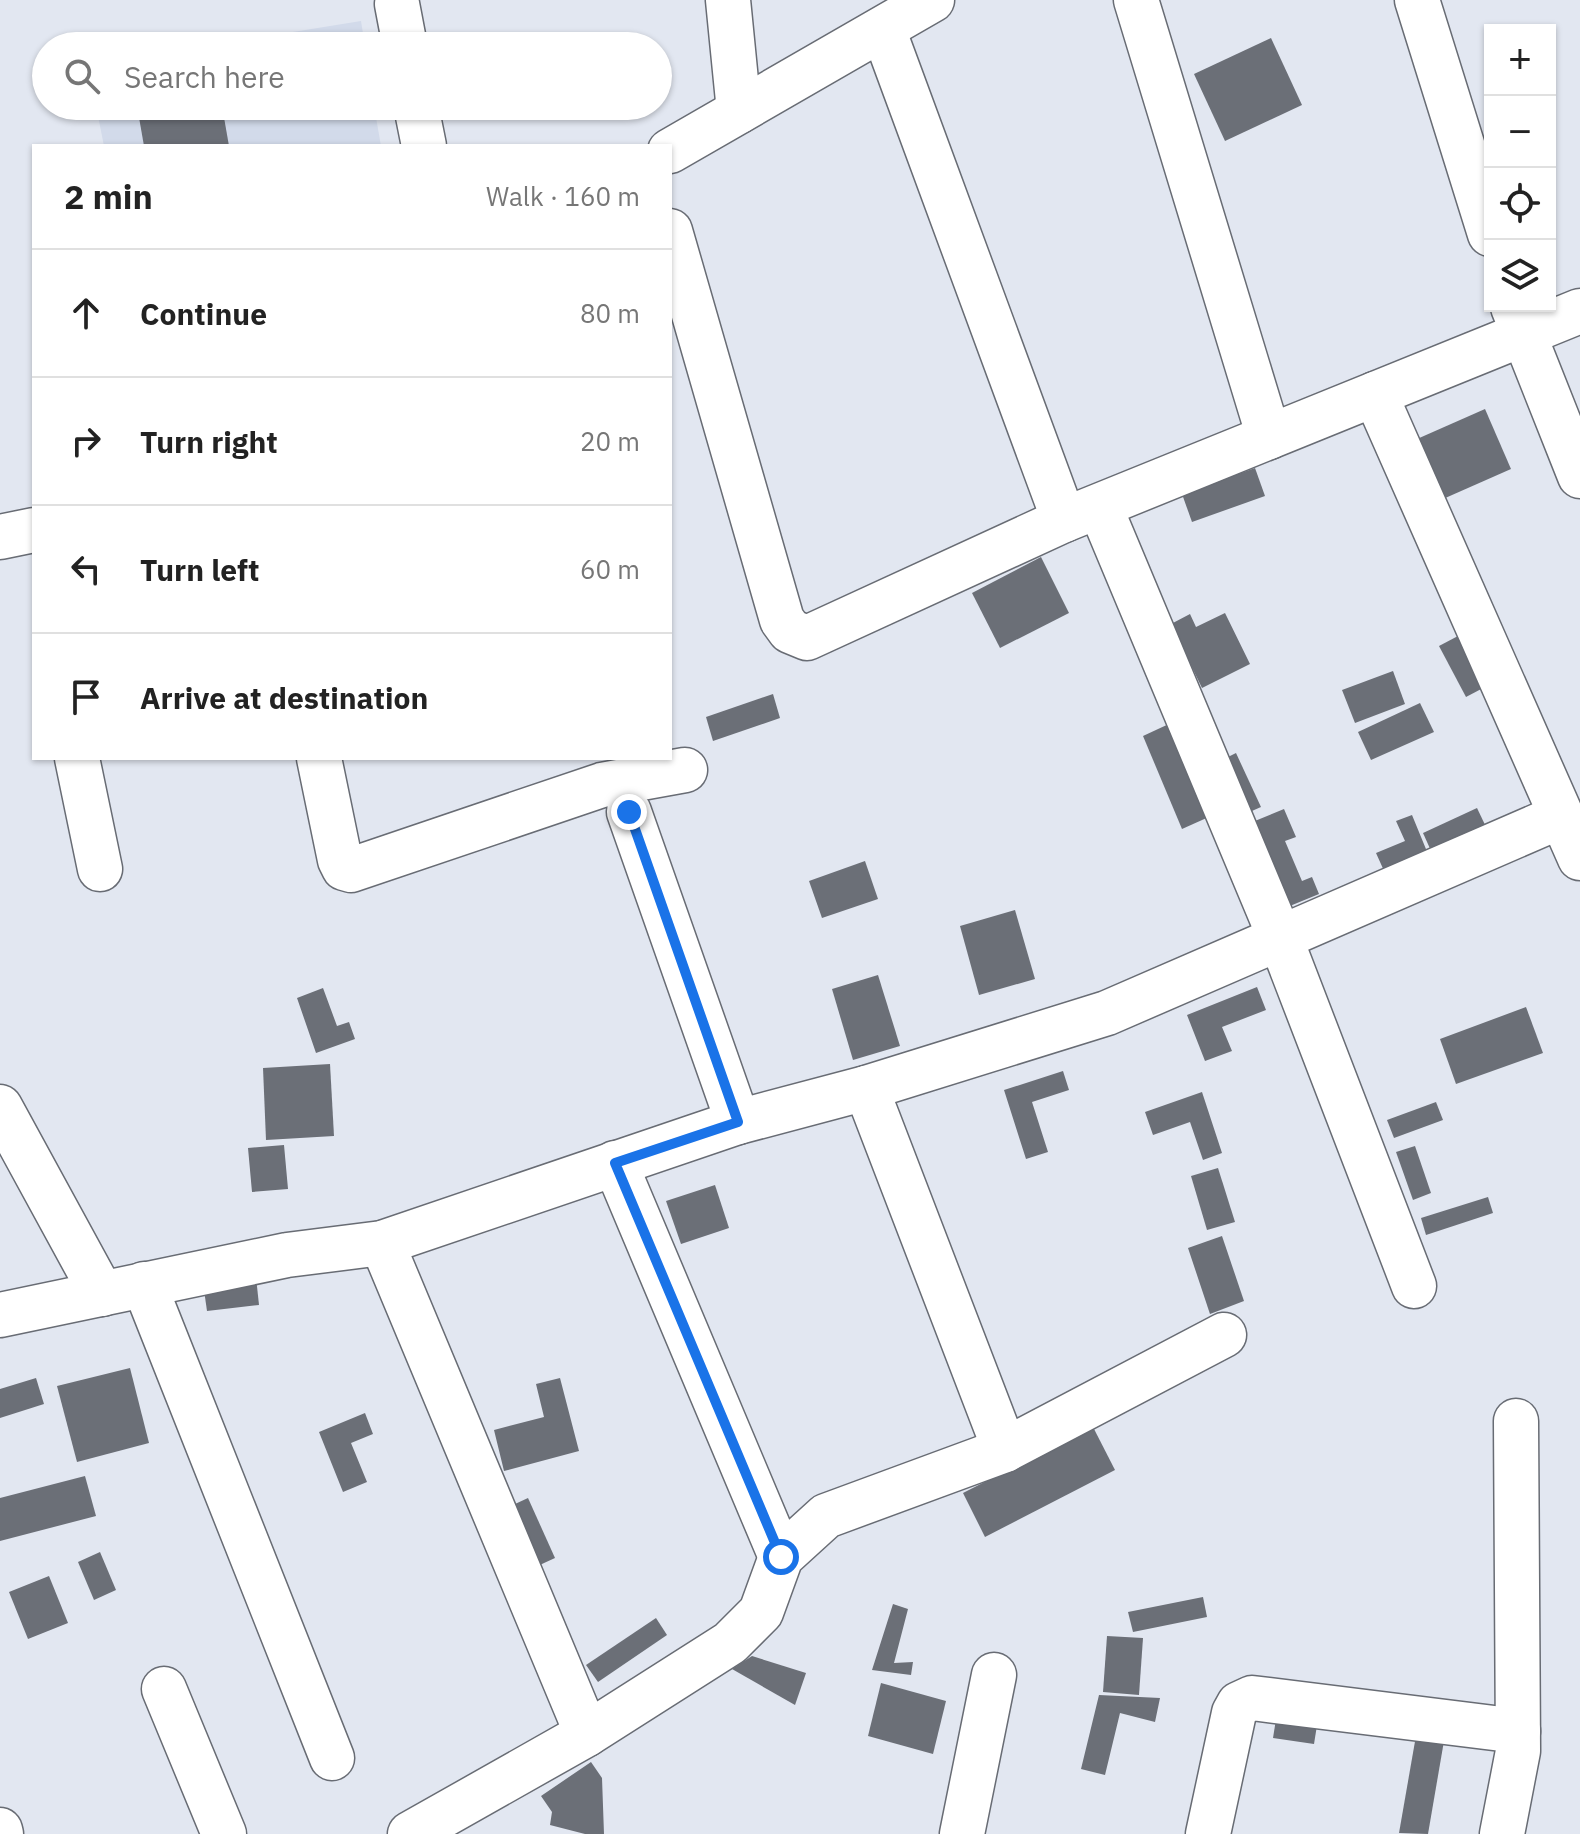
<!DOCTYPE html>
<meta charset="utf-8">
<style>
body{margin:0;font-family:"IBM Plex Sans",sans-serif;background:#f2f2f2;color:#222}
.controls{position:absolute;right:24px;top:24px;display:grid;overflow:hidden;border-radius:0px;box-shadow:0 2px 6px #0004}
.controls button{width:72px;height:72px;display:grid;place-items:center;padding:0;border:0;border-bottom:2px solid #e0e0e0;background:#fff;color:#222;font:40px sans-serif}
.stop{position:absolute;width:24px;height:24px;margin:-18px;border:6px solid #1a73e8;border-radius:50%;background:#fff}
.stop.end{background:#1a73e8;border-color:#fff;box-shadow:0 2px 8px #0008}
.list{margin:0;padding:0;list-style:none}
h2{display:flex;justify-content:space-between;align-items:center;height:104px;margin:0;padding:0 32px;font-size:34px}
h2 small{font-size:26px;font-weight:400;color:#767676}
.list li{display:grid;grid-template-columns:52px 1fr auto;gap:24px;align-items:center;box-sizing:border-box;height:128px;padding:0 32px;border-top:2px solid #e0e0e0}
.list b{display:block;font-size:30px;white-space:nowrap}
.list em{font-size:26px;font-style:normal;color:#767676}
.icon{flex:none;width:44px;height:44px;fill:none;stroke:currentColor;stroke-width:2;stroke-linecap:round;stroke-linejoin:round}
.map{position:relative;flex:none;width:1580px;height:1834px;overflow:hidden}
.search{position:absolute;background:#fff;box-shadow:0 2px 6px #0004;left:32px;top:32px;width:640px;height:88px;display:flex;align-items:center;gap:20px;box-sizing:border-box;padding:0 28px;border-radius:44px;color:#767676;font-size:30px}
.panel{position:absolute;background:#fff;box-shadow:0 2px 6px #0004;left:32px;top:144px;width:640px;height:616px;border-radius:0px}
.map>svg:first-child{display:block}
</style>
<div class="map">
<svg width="1580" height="1834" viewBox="0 0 1580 1834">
<rect width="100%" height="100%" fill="#e2e7f1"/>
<!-- built -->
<g fill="#d2daea">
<polygon points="361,21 365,46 205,46"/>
<polygon points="96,106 374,106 381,146 104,146"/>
</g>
<!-- building -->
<g fill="#6b6f77">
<polygon points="1271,38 1302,105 1225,141 1194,74"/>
<polygon points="137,106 222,106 229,146 144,146"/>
<polygon points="1485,409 1511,469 1443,499 1417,439"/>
<polygon points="1255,468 1265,496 1192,522 1182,494"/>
<polygon points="1041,557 1069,613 1000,648 972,593"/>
<polygon points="1225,613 1250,664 1202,688 1171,624 1190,614 1196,627"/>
<polygon points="1458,636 1485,687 1466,697 1439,646"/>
<polygon points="1393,671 1405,704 1355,723 1342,690"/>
<polygon points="773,694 780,718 713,741 706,717"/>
<polygon points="1420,703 1434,732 1371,760 1358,732"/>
<polygon points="1171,723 1211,816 1182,829 1143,736"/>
<polygon points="1236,753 1261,807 1245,814 1220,761"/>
<polygon points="1477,808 1487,829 1432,853 1423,833"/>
<polygon points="1284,809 1296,837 1285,841 1302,881 1312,877 1319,894 1285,908 1250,823"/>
<polygon points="1412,815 1428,854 1385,873 1376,853 1405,841 1396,821"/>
<polygon points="865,861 878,899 822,918 809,881"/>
<polygon points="1015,910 1035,979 979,995 960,926"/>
<polygon points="878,975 900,1046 853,1060 832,989"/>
<polygon points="1257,987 1266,1010 1222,1027 1232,1051 1205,1061 1187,1015"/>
<polygon points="323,988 337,1026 349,1022 355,1039 316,1053 297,998"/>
<polygon points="1526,1007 1543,1053 1456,1084 1440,1039"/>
<polygon points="330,1064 334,1136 266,1140 263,1068"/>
<polygon points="1063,1071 1069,1090 1032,1102 1048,1152 1026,1159 1004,1090"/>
<polygon points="1202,1092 1222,1153 1203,1160 1190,1122 1153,1135 1145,1112"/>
<polygon points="1436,1102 1443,1120 1394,1138 1387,1120"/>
<polygon points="284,1145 288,1189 252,1192 248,1148"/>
<polygon points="1415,1146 1431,1193 1413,1200 1396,1152"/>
<polygon points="1218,1168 1235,1222 1207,1230 1191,1176"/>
<polygon points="715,1185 729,1228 681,1244 666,1201"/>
<polygon points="1488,1197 1493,1213 1426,1235 1421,1218"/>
<polygon points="1222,1236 1244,1301 1210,1314 1188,1248"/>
<polygon points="256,1277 259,1305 207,1311 203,1283"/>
<polygon points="130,1368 149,1443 77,1462 57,1386"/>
<polygon points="36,1378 44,1404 0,1418 0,1389"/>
<polygon points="560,1378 579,1451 504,1471 494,1430 544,1417 536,1384"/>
<polygon points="365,1413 373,1434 351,1443 367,1482 343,1492 319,1432"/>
<polygon points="1093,1427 1115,1470 985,1537 963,1493"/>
<polygon points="85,1476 96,1516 0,1541 0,1498"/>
<polygon points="528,1498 555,1558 531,1569 504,1509"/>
<polygon points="100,1552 116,1590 94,1600 78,1562"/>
<polygon points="49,1576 68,1623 28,1639 9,1592"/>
<polygon points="1203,1597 1207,1617 1133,1632 1128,1612"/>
<polygon points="893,1604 908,1609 894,1663 913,1662 911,1675 872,1670"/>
<polygon points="656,1618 667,1635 598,1682 586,1665"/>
<polygon points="1107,1636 1143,1638 1139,1695 1103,1692"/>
<polygon points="752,1656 806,1673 795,1705 732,1669"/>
<polygon points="881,1683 946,1701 933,1754 868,1736"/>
<polygon points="1099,1695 1160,1698 1155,1722 1120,1713 1105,1775 1081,1769"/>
<polygon points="1277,1713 1318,1719 1314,1744 1273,1738"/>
<polygon points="1417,1730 1445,1735 1428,1834 1399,1833"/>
<polygon points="591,1762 602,1778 604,1834 585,1834 550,1825 552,1812 541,1796"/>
</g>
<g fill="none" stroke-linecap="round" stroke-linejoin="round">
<!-- minor casing -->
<g stroke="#686c74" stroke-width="47">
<g id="minor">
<polyline points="728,0 739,111"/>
<polyline points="1136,0 1269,437"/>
<polyline points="1417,0 1490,234"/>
<polyline points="397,4 405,46"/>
<polyline points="883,29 1064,520"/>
<polyline points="416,106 424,146"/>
<polyline points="670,151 932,0"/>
<polyline points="670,231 782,620 790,631 807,638 1064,520 1580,311"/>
<polyline points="1513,307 1580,476"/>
<polyline points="1375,394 1580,858"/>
<polyline points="1100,507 1279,935 1414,1286"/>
<polyline points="0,537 34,530"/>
<polyline points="77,758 100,869"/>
<polyline points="319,758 340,860 344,868 351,870 602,785 685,770"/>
<polyline points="629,812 738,1122"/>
<polyline points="866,1088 1005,1450"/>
<polyline points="0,1107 102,1294"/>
<polyline points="615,1163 781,1557"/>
<polyline points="382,1243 587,1734"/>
<polyline points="144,1284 332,1758"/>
<polyline points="0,1315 287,1255 382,1243 738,1122 866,1088 1107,1013 1561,816"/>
<polyline points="164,1689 224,1834"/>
<polyline points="0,1830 1,1834"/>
<polyline points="410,1834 587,1734 730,1643 761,1612 781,1557 826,1516 1005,1450 1224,1335"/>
<polyline points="962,1834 994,1675"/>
<polyline points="1208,1834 1234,1713 1239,1704 1252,1698 1518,1731"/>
<polyline points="1502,1834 1518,1751 1516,1421"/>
</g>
</g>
<!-- minor -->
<use href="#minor" stroke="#fff" stroke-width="44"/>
</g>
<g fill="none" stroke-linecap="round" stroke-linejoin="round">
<!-- route -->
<polyline stroke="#1a73e8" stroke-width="10" points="629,812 738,1122 615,1163 781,1557"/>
</g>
</svg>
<div class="controls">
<button>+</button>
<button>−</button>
<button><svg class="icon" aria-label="locate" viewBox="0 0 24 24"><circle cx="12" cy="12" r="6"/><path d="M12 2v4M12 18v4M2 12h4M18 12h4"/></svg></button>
<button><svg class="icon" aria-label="layers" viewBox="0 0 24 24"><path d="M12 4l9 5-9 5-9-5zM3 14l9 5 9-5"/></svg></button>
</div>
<div class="stop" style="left:781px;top:1557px"></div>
<div class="stop end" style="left:629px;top:812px"></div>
<div class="search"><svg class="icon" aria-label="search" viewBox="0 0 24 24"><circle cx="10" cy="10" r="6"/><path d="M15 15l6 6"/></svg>Search here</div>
<section class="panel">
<h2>2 min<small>Walk · 160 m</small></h2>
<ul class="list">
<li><svg class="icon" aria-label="ahead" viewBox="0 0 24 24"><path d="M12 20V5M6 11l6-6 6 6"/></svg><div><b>Continue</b></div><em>80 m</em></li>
<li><svg class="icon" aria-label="right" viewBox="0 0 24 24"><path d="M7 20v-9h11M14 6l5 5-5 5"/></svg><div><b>Turn right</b></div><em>20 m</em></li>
<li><svg class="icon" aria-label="left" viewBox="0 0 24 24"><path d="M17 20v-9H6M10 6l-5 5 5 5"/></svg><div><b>Turn left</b></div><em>60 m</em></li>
<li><svg class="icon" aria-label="arrive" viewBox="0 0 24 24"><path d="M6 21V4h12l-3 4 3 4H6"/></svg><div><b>Arrive at destination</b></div></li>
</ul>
</section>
</div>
